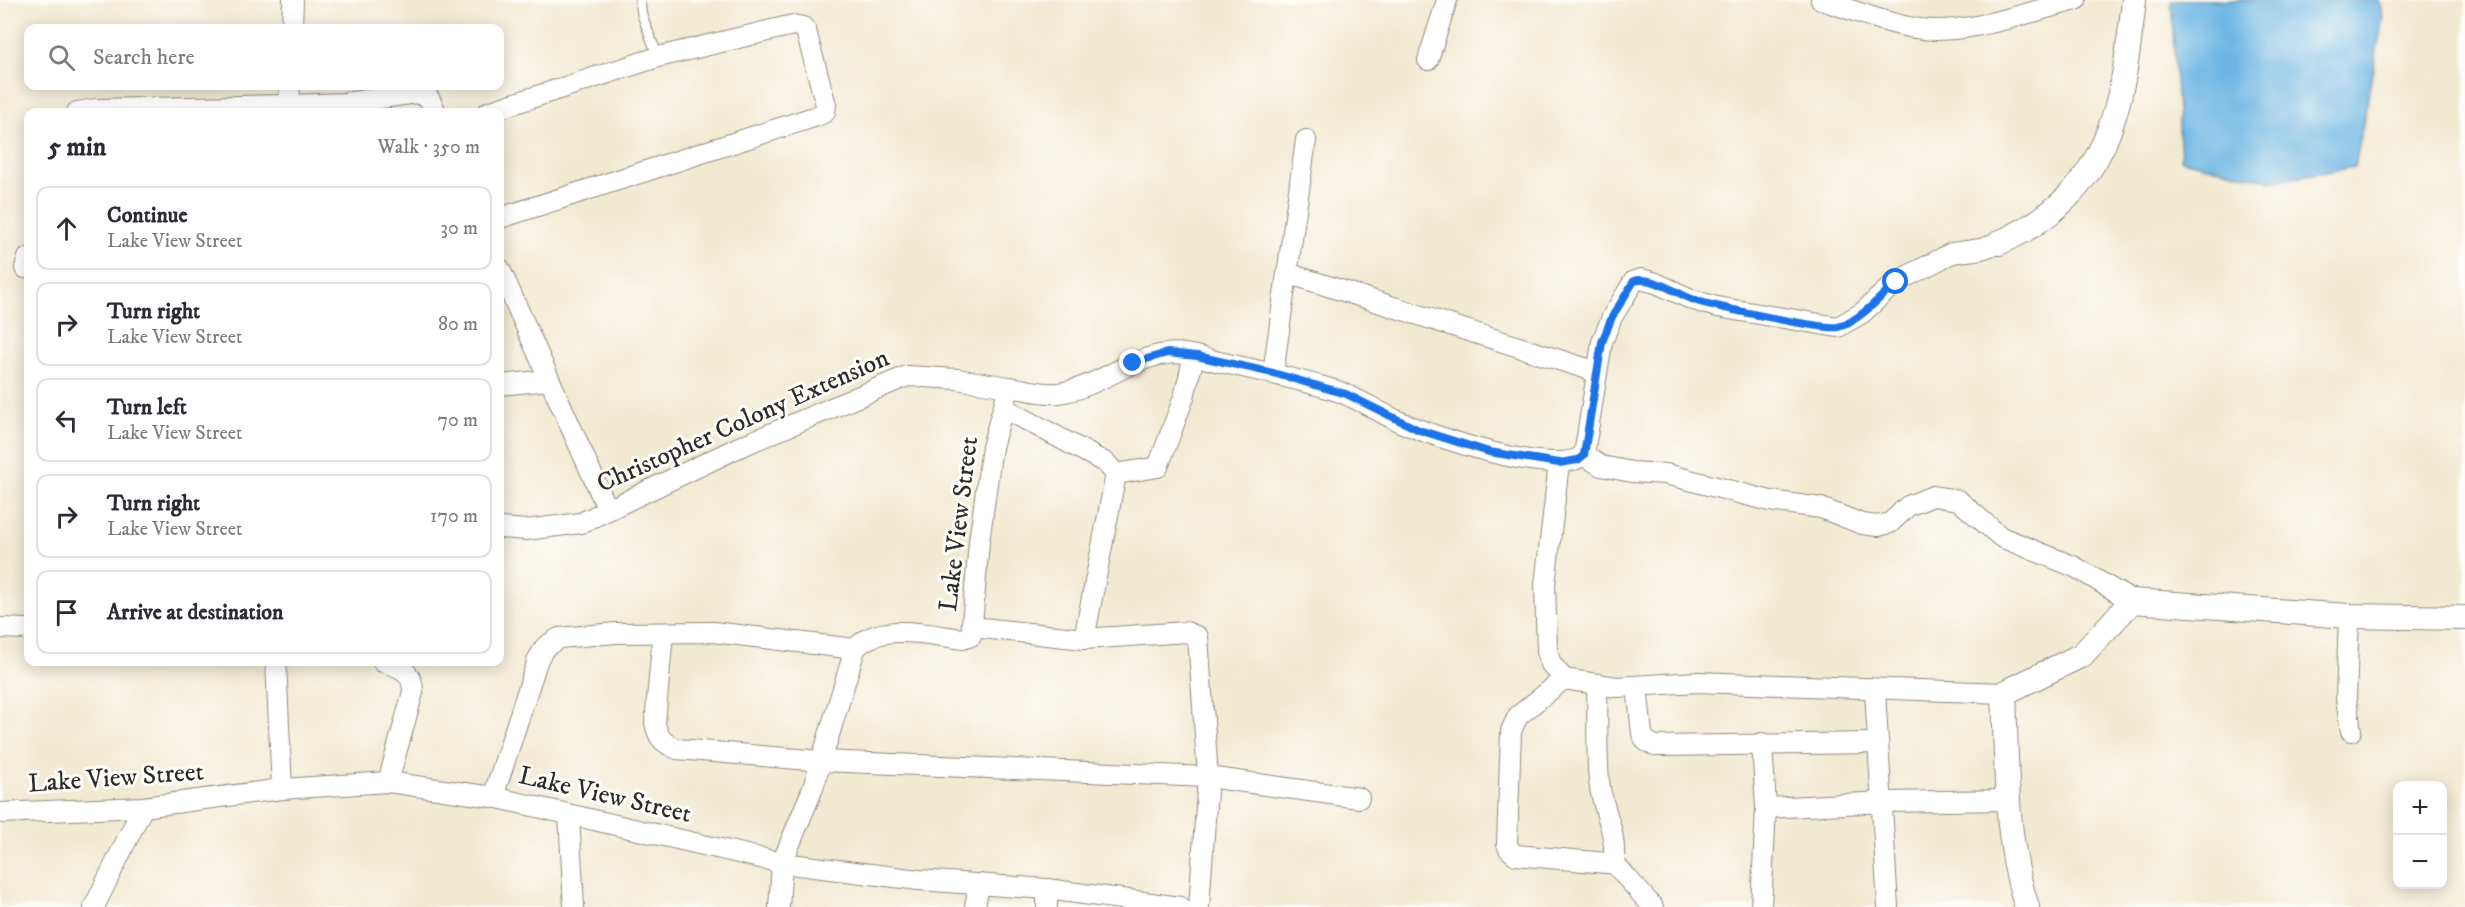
<!DOCTYPE html>
<meta charset="utf-8">
<style>
body{margin:0;font-family:"IM FELL DW Pica",serif;background:#f2f2f3;color:#2b2b33}
.controls{position:absolute;right:18px;bottom:18px;display:grid;overflow:hidden;border-radius:12px;box-shadow:0 3px 15px #0003}
.controls button{width:54px;height:54px;display:grid;place-items:center;padding:0;border:0;border-bottom:2px solid #e1e1e2;background:#fff;color:#2b2b33;font:30px sans-serif}
.stop{position:absolute;width:18px;height:18px;margin:-14px;border:4px solid #1a73e8;border-radius:50%;background:#fff}
.stop.end{background:#1a73e8;border-color:#fff;box-shadow:0 2px 6px #0008}
.list{margin:0;padding:0;list-style:none}
h2{display:flex;justify-content:space-between;align-items:center;height:78px;margin:0;padding:0 24px;font-size:26px}
h2 small{font-size:20px;font-weight:400;color:#7c7c81}
.list li{display:grid;grid-template-columns:39px 1fr auto;gap:18px;align-items:center;box-sizing:border-box;height:84px;margin:0 12px 12px;padding:0 12px;border:2px solid #e1e1e2;border-radius:12px}
.list b{display:block;font-size:22px;white-space:nowrap}
.list p{margin:0;font-size:20px;white-space:nowrap;color:#7c7c81}
.list em{font-size:20px;font-style:normal;color:#7c7c81}
.icon{flex:none;width:33px;height:33px;fill:none;stroke:currentColor;stroke-width:2;stroke-linecap:round;stroke-linejoin:round}
.map{position:relative;flex:none;width:2465px;height:907px;overflow:hidden}
.search{position:absolute;background:#fff;box-shadow:0 3px 15px #0003;left:24px;top:24px;width:480px;height:66px;display:flex;align-items:center;gap:15px;box-sizing:border-box;padding:0 21px;border-radius:12px;color:#7c7c81;font-size:22px}
.panel{position:absolute;background:#fff;box-shadow:0 3px 15px #0003;left:24px;top:108px;width:480px;height:558px;border-radius:12px}
.map>svg:first-child{display:block}
</style>
<div class="map">
<svg width="2465" height="907" viewBox="0 0 2465 907">
<rect width="100%" height="100%" fill="#fdfcf7"/>
<filter id="ink" filterUnits="userSpaceOnUse"><feTurbulence type="fractalNoise" baseFrequency=".0167" numOctaves="2"/><feDisplacementMap in="SourceGraphic" scale="12" xChannelSelector="R" yChannelSelector="G"/><feConvolveMatrix kernelMatrix="1 2 1 2 8 2 1 2 1" color-interpolation-filters="sRGB"/></filter>
<filter id="wash" filterUnits="userSpaceOnUse"><feTurbulence type="fractalNoise" baseFrequency=".008" numOctaves="4" result="noise"/><feDisplacementMap in="SourceGraphic" scale="24" xChannelSelector="R" yChannelSelector="G"/><feGaussianBlur stdDeviation="1.35" result="paint"/><feColorMatrix in="noise" values="0 0 0 0 0 0 0 0 0 0 0 0 0 0 0 0 0 1.4 0 .05"/><feComposite in="paint" operator="in"/></filter>
<g filter="url(#wash)">
<rect width="100%" height="100%" fill="#f2e9d2"/>
<!-- water -->
<polygon fill="#6cb5e4" stroke="#4c7088" stroke-width="1.5" points="2171,0 2379,0 2383,18 2355,167 2272,181 2181,160"/>
</g>
<g filter="url(#ink)">
<g fill="none" stroke-linecap="round" stroke-linejoin="round">
<!-- service casing -->
<g stroke="#8e8a7e" stroke-width="11">
<polyline id="service" points="640,0 642,15 658,57"/>
</g>
<!-- minor casing -->
<g stroke="#8e8a7e" stroke-width="22">
<g id="minor">
<path d="M1821,0C1851,9 1883,23 1914,28C1963,37 2028,12 2076,0"/>
<polyline points="292,28 293,0"/>
<polyline points="1428,60 1447,0"/>
<polyline points="290,86 289,105 345,103 417,93 429,98 436,112"/>
<polyline points="77,112 96,109 289,105"/>
<polyline points="488,112 658,57 793,25 803,27 806,31 826,105 825,112 817,116 500,218"/>
<polyline points="25,268 28,258"/>
<polyline points="500,269 608,510"/>
<polyline points="1287,273 1597,372"/>
<polyline points="1273,373 1306,140"/>
<polyline points="500,385 549,380"/>
<polyline points="1004,408 1106,463 1116,474 1084,639"/>
<polyline points="1584,455 1601,466 1632,472 1666,474 1770,501 1821,508 1862,524 1878,526 1890,523 1908,506 1933,496 1958,500 2001,537 2075,567 2132,601"/>
<polyline points="1559,463 1545,585 1547,651 1551,664 1564,679 1617,687 1697,682 2004,693"/>
<polyline points="1116,474 1158,467 1184,397 1194,356"/>
<polyline points="500,528 526,530 581,523 737,448 907,376 957,379 1009,387"/>
<polyline points="2349,616 2346,699 2351,731"/>
<polyline points="973,627 1084,639 1186,632 1198,637 1208,777 1199,907"/>
<polyline points="0,628 28,629"/>
<path d="M663,633L655,723C658,738 663,743 677,749L822,761L1208,777L1359,798"/>
<polyline points="276,662 282,789"/>
<path d="M383,662C401,667 413,672 413,692L388,782"/>
<path d="M1564,679L1518,716L1511,731L1507,844L1509,849L1516,855L1607,863L1614,859C1616,827 1601,808 1599,780C1596,749 1598,717 1597,686"/>
<polyline points="1637,686 1642,734 1646,741 1655,746 1877,743"/>
<polyline points="1875,691 1888,907"/>
<polyline points="493,797 538,659 545,647 559,638 616,633 713,632 855,649"/>
<polyline points="1766,808 1884,802 2008,800"/>
<path d="M0,813L143,807L282,789L388,782L493,797L782,863L813,788L855,649C879,621 930,635 963,639L971,636L979,542L992,447L1009,387C1025,389 1044,395 1059,393C1097,388 1127,359 1166,354C1185,351 1205,359 1224,363C1261,371 1298,379 1334,390C1356,397 1375,410 1396,420C1428,435 1555,479 1584,455L1602,342L1612,317L1634,281L1641,279L1656,283L1693,300L1717,307L1838,327L1862,313L1896,282L1952,253L1981,249L1999,243"/>
<polyline points="569,815 574,907"/>
<polyline points="1612,861 1653,907"/>
<polyline points="1047,889 1047,907"/>
<polyline points="94,907 143,807"/>
<polyline points="779,907 782,863 919,880 1047,889 1180,907"/>
<polyline points="975,907 979,884"/>
<polyline points="1761,907 1766,808 1762,743"/>
</g>
</g>
<!-- tertiary casing -->
<g stroke="#8e8a7e" stroke-width="26">
<g id="tertiary">
<path d="M1999,243C2110,193 2122,110 2134,0"/>
<path d="M2027,907C2004,839 2007,764 2004,693L2082,655L2132,601L2349,616L2465,618"/>
</g>
</g>
<!-- service -->
<use href="#service" stroke="#fff" stroke-width="9"/>
<!-- minor -->
<use href="#minor" stroke="#fff" stroke-width="20"/>
<!-- tertiary -->
<use href="#tertiary" stroke="#fff" stroke-width="24"/>
</g>
</g>
<g fill="none" stroke-linecap="round" stroke-linejoin="round" filter="url(#ink)">
<!-- route -->
<path stroke="#1a73e8" stroke-width="8" d="M1133,363L1167,353L1197,356L1273,373L1346,394L1419,430L1489,452L1559,463L1578,460L1584,455L1602,342L1612,317L1634,281C1654,276 1675,293 1694,300C1711,306 1824,330 1838,327C1858,322 1882,296 1896,282"/>
</g>
<g text-anchor="middle" dominant-baseline="central" stroke-width="6" stroke-linejoin="round" paint-order="stroke">
<!-- street labels -->
<g font-size="26" fill="#2b2b2b" stroke="#fdfcf7">
<text transform="translate(743 421) rotate(-24)">Christopher Colony Extension</text>
<text transform="translate(959 524) rotate(-83)">Lake View Street</text>
<text transform="translate(116 778) rotate(-4)">Lake View Street</text>
<text transform="translate(605 795) rotate(13)">Lake View Street</text>
</g>
</g>
</svg>
<div class="controls">
<button>+</button>
<button>−</button>
</div>
<div class="stop" style="left:1896px;top:282px"></div>
<div class="stop end" style="left:1133px;top:363px"></div>
<div class="search"><svg class="icon" aria-label="search" viewBox="0 0 24 24"><circle cx="10" cy="10" r="6"/><path d="M15 15l6 6"/></svg>Search here</div>
<section class="panel">
<h2>5 min<small>Walk · 350 m</small></h2>
<ul class="list">
<li><svg class="icon" aria-label="ahead" viewBox="0 0 24 24"><path d="M12 20V5M6 11l6-6 6 6"/></svg><div><b>Continue</b><p>Lake View Street</p></div><em>30 m</em></li>
<li><svg class="icon" aria-label="right" viewBox="0 0 24 24"><path d="M7 20v-9h11M14 6l5 5-5 5"/></svg><div><b>Turn right</b><p>Lake View Street</p></div><em>80 m</em></li>
<li><svg class="icon" aria-label="left" viewBox="0 0 24 24"><path d="M17 20v-9H6M10 6l-5 5 5 5"/></svg><div><b>Turn left</b><p>Lake View Street</p></div><em>70 m</em></li>
<li><svg class="icon" aria-label="right" viewBox="0 0 24 24"><path d="M7 20v-9h11M14 6l5 5-5 5"/></svg><div><b>Turn right</b><p>Lake View Street</p></div><em>170 m</em></li>
<li><svg class="icon" aria-label="arrive" viewBox="0 0 24 24"><path d="M6 21V4h12l-3 4 3 4H6"/></svg><div><b>Arrive at destination</b></div></li>
</ul>
</section>
</div>
